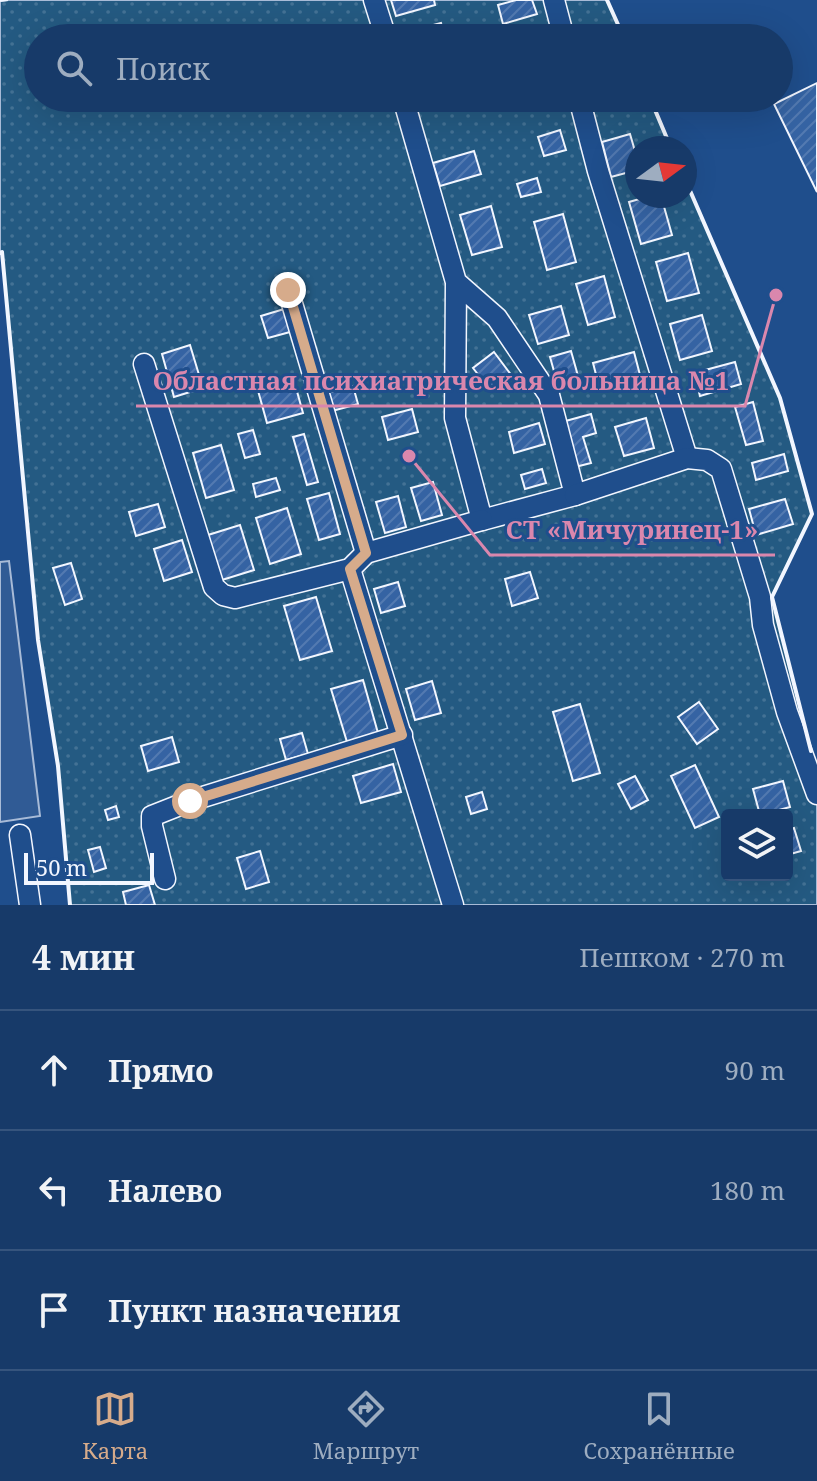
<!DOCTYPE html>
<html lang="ru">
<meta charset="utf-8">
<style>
body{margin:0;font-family:"Noto Serif",serif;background:#20416f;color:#f1f3f6}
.controls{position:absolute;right:24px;bottom:24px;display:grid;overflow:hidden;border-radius:8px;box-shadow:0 8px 32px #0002}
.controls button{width:72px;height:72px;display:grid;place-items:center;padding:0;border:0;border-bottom:2px solid #36547d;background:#173a69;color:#f1f3f6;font:40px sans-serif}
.compass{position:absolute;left:625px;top:136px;width:72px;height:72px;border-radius:50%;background:#173a69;box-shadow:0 8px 32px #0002;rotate:75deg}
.scale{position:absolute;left:24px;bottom:20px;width:130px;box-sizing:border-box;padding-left:8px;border:4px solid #f2f6ff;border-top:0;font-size:22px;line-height:28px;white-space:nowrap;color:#f2f6ff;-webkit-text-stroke:6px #1f4e8c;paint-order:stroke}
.stop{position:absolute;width:24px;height:24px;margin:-18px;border:6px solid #d6ab8b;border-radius:50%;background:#fff}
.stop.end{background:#d6ab8b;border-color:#fff;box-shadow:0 2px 8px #0008}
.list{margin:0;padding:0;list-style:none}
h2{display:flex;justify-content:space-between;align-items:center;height:104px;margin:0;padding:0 32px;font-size:34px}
h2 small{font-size:26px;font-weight:400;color:#9eadc0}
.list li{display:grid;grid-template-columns:52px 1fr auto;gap:24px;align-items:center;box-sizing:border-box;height:120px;padding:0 32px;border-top:2px solid #36547d}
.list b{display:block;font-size:30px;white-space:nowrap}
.list em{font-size:26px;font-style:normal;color:#9eadc0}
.icon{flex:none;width:44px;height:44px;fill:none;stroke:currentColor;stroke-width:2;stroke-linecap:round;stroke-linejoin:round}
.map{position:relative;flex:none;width:817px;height:905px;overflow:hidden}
.search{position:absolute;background:#173a69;box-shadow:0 8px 32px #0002;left:24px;right:24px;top:24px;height:88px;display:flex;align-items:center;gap:20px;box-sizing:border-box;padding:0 28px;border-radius:44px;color:#9eadc0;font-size:30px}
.sheet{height:464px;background:#173a69}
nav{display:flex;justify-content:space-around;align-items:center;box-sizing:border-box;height:112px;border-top:2px solid #36547d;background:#173a69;font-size:22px;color:#9eadc0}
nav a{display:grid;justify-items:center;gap:4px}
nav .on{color:#d6ab8b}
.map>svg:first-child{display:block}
</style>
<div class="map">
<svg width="817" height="905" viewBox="0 0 817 905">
<defs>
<pattern id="green-dots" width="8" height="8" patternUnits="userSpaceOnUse" patternTransform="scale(2)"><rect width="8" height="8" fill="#245a82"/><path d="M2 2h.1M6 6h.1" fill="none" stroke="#447295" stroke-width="1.8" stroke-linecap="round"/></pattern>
<pattern id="building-hatch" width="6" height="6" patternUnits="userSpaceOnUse" patternTransform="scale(2)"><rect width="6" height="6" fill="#3563a3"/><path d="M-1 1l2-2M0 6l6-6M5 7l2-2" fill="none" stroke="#537ab1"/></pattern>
</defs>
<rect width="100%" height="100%" fill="#1f4e8c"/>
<!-- green -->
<path fill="url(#green-dots)" stroke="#a8bbd7" stroke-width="2" fill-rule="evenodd" d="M8,0H607L624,38H38V98H650L671,148H637V196H685V179L780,398L812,514L772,597L817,774V905H70L58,766L38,640L2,253H0V1ZM727,815H787V875H727Z"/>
<!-- parking -->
<polygon fill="#305b95" stroke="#a8bbd7" stroke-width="2" points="9,561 40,816 0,822 0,562"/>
<!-- building -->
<g fill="url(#building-hatch)" stroke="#f2f6ff" stroke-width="2">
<polygon points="391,0 434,0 435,5 396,16"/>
<polygon points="516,0 532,0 537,14 503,24 498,5"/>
<polygon points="441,23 445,38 411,38 410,31"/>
<polygon points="817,83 817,192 774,104"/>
<polygon points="593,98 625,98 626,100 596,108"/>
<polygon points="560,130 566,150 544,156 538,137"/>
<polygon points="630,134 637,158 637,170 611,177 602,142"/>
<polygon points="474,151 481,174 440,186 433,163"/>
<polygon points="537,178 541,192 521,197 517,184"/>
<polygon points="650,196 661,196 672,235 641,244 629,202"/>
<polygon points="491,206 502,247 472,255 460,215"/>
<polygon points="563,214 576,262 547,270 534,222"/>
<polygon points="688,253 699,293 667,301 656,262"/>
<polygon points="604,276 615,317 588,325 576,284"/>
<polygon points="561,306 569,335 538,344 529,315"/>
<polygon points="284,309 290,332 268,338 261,316"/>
<polygon points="702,315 712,351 680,360 670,324"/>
<polygon points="190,345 203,388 174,397 162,354"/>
<polygon points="571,351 580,383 559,389 550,357"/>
<polygon points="494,352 512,376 491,391 473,368"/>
<polygon points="634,352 640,375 599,386 593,363"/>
<polygon points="735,362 741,384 700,396 694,373"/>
<polygon points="293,377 303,413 267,423 257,387"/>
<polygon points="353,386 358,404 332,411 327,393"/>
<polygon points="753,402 763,441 746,445 735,407"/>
<polygon points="412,409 418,432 388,440 382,417"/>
<polygon points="591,414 596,433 583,437 591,463 575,467 562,422"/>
<polygon points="646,418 654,448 624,456 615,427"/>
<polygon points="539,423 545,444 514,453 509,432"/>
<polygon points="253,430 260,454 245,458 238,434"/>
<polygon points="304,434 318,482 307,485 293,437"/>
<polygon points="221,445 234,490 206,498 193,453"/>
<polygon points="784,454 788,471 756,480 752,463"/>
<polygon points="542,469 546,483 525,489 521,475"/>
<polygon points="276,478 280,490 256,497 253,484"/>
<polygon points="433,482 442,515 421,521 411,488"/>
<polygon points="329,493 340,534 319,540 307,499"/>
<polygon points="398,496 406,527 385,533 376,502"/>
<polygon points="785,499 793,524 756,535 749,509"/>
<polygon points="158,504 165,527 136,536 129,512"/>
<polygon points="287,508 301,554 270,564 256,518"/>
<polygon points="240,525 254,570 222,580 208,535"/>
<polygon points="182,540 192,572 164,581 154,549"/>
<polygon points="71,563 82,599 65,605 53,568"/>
<polygon points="530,572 538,598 512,606 505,579"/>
<polygon points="398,582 405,606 381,613 374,589"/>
<polygon points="316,597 332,651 300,660 284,606"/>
<polygon points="363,680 378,733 347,742 331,689"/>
<polygon points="432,681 441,713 415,720 406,689"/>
<polygon points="699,702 718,729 697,744 678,717"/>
<polygon points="580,704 600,773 573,781 553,712"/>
<polygon points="302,733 308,754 286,760 280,739"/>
<polygon points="172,737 179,762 148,771 141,746"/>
<polygon points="393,764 401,792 361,803 353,776"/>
<polygon points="695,765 719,817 695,828 671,776"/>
<polygon points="635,776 648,800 631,809 618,784"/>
<polygon points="783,781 790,807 760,815 753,789"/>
<polygon points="482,792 487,809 471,814 466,797"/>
<polygon points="116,806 119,817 108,820 105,810"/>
<polygon points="794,828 801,851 787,855 787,830"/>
<polygon points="100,847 106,868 94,872 88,850"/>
<polygon points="260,851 269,882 246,889 237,858"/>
<polygon points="149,885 155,905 126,905 123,892"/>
</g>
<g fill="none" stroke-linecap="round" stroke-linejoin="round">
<!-- minor casing -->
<g stroke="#f2f6ff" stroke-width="23">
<g id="minor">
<polyline points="374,0 386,38"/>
<polyline points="554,0 564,38"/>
<polyline points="403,98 456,282 455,418 482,520 575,495 549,395 497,318 456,282"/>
<polyline points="579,98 598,171 687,458"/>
<polyline points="288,290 366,553"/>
<polyline points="144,364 214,587 223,595 235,598 350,569 366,553 482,520"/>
<polyline points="575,495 687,458 707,460 721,469 760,597 763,625 787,712 817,794"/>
<polyline points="350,569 453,905"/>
<polyline points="20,835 30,905"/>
<polyline points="165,879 152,826 152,816 190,801 402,735"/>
</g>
</g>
<!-- minor -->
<use href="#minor" stroke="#1f4e8c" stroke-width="20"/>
<!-- fence -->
<polyline stroke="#f2f6ff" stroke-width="2" stroke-dasharray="10 4" stroke-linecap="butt" points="0,1 8,0"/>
<!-- wall -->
<g stroke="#f2f6ff" stroke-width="4">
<polyline points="607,0 624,38"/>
<polyline points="650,98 671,148"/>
<polyline points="685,179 780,398 812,514 772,597 811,751"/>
<polyline points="0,253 2,252 38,640 58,766 70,905"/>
</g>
</g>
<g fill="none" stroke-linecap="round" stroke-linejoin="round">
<!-- route -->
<polyline stroke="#d6ab8b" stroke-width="10" points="190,801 402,735 350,569 366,553 288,290"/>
</g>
<!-- callouts -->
<path fill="none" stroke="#da87ad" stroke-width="3" d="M776 295L745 406H136M409 456L490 555H775"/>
<g fill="#da87ad" stroke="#1f4e8c" stroke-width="3">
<circle cx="776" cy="295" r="8"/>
<circle cx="409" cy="456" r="8"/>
</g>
<g font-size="26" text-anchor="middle" font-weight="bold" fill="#da87ad" stroke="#1f4e8c" stroke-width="6" stroke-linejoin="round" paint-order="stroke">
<text x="441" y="390">Областная психиатрическая больница №1</text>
<text x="632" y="539">СТ «Мичуринец-1»</text>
</g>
</svg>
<div class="controls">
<button><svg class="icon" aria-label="layers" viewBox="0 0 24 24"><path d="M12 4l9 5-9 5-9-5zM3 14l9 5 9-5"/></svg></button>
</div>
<svg class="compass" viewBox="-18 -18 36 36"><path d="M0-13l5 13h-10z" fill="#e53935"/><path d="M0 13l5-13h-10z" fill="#9eadc0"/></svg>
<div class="scale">50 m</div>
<div class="stop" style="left:190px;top:801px"></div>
<div class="stop end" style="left:288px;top:290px"></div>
<div class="search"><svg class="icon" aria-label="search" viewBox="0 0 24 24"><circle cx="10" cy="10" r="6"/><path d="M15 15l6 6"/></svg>Поиск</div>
</div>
<section class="sheet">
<h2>4 мин<small>Пешком · 270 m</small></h2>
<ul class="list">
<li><svg class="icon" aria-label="ahead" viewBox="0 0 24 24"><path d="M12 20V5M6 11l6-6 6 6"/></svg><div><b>Прямо</b></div><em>90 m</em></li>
<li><svg class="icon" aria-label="left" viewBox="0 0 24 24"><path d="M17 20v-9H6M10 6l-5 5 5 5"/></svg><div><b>Налево</b></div><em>180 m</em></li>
<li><svg class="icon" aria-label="arrive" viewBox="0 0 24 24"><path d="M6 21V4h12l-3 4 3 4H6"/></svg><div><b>Пункт назначения</b></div></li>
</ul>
</section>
<nav>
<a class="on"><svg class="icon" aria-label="map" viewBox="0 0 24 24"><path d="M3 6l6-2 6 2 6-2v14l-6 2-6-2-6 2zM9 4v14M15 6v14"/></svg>Карта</a>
<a><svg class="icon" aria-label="directions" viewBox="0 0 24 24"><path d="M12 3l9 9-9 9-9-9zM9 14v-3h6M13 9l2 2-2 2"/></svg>Маршрут</a>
<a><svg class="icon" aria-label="saved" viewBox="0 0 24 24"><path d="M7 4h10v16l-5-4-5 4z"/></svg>Сохранённые</a>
</nav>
